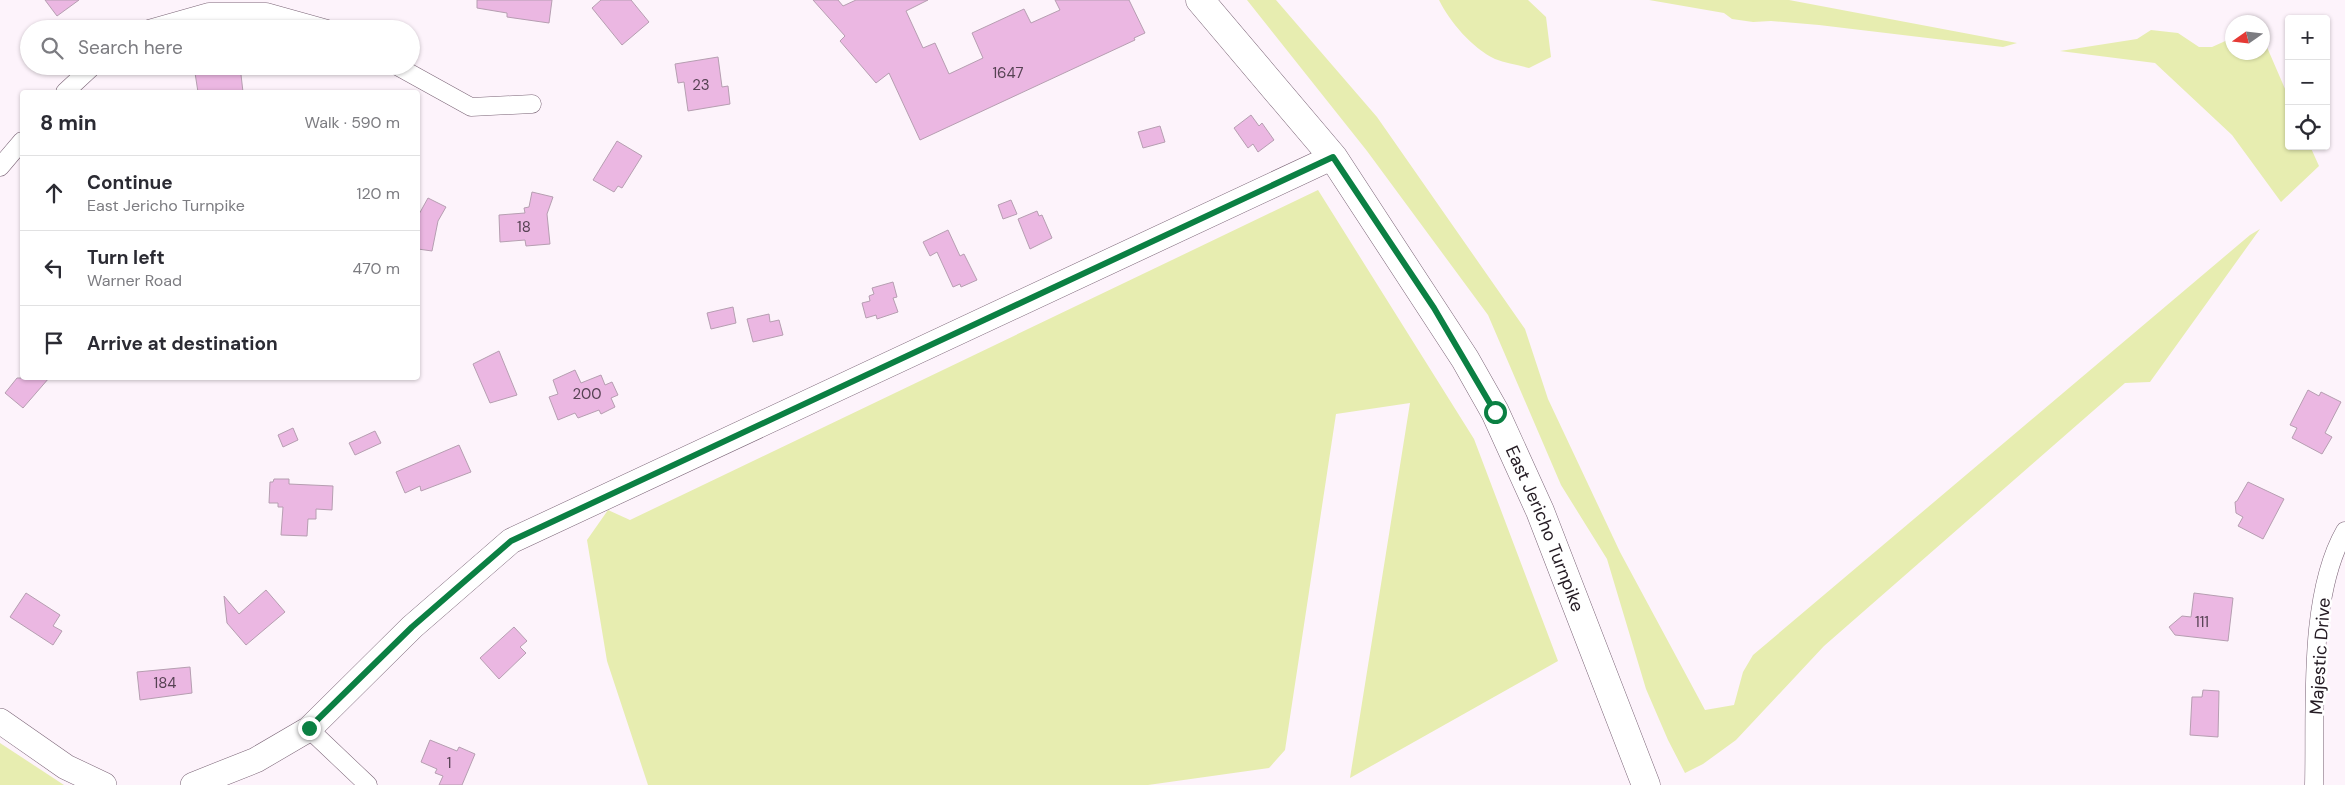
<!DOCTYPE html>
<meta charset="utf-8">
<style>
body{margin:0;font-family:"DM Sans",sans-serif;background:#f2f2f3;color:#2b2b33}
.controls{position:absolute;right:15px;top:15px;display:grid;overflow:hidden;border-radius:5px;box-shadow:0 1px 4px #0004}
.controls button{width:45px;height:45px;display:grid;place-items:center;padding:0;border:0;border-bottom:1px solid #e1e1e2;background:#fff;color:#2b2b33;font:25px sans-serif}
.compass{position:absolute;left:2225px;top:15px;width:45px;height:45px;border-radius:50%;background:#fff;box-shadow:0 1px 4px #0004;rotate:256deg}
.stop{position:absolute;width:15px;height:15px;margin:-11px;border:4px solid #0b8043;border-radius:50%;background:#fff}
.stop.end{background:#0b8043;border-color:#fff;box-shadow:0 1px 5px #0008}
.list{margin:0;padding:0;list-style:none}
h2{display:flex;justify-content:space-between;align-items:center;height:65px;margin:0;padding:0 20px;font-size:21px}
h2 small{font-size:16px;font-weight:400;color:#7c7c81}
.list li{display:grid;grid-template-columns:32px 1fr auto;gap:15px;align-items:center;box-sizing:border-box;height:75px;padding:0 20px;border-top:1px solid #e1e1e2}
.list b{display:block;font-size:19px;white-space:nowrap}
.list p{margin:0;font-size:16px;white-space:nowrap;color:#7c7c81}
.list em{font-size:16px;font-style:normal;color:#7c7c81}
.icon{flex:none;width:28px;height:28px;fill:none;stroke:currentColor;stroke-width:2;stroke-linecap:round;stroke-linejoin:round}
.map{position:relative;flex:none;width:2345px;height:785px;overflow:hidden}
.search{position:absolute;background:#fff;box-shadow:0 1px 4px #0004;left:20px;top:20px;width:400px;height:55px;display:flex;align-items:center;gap:12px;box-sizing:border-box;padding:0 18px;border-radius:28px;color:#7c7c81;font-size:19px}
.panel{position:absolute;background:#fff;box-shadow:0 1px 4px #0004;left:20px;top:90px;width:400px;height:290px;border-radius:5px}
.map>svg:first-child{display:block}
</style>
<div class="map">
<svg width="2345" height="785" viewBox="0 0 2345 785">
<rect width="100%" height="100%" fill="#fdf3fb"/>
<!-- green -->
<g fill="#e7edb0">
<polygon points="1247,0 1276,0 1377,117 1525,329 1548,399 1620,552 1705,710 1734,705 1743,672 1753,655 2250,235 2260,229 2150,382 2125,383 1824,646 1736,740 1703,764 1685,773 1668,740 1646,689 1607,559 1561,485 1488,315 1367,151"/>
<path d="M1439,0H1528L1546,17L1551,57L1529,68C1518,65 1505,63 1495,59C1472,48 1450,22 1439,0Z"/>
<polygon points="1649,0 1789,0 2017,43 2003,47 1819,25 1771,21 1753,22 1732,19 1724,13"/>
<polygon points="2151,30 2178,33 2199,47 2212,47 2232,38 2232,52 2262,52 2263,38 2289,98 2289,146 2310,146 2319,166 2281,202 2232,135 2155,63 2060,51 2137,39"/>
<polygon points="1318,190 1474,439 1558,661 1350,778 1410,403 1336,414 1285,750 1269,768 1148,785 648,785 607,661 587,540 608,510 630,520"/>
<polygon points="0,743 64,785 0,785"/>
</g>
<!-- building -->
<g fill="#ebb7e2" stroke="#b69eb1">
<polygon points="45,0 79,0 57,16"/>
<polygon points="477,0 552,0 549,23 507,17 507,13 477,8"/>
<polygon points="601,0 631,0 649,22 622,45 592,8"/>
<polygon points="813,0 838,0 843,6 856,0 928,0 906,11 923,48 935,43 949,74 983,58 972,33 1024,9 1031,23 1060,10 1055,0 1129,0 1145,33 1134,38 1135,40 920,140 889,73 876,83 840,41 845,36"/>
<polygon points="718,57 722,87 728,86 730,104 688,111 684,82 678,83 675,64"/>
<polygon points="240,66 243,92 198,92 195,73"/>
<polygon points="1251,115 1259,126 1262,123 1274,140 1258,152 1253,144 1248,148 1234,128"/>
<polygon points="1160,126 1165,142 1143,148 1138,132"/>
<polygon points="617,141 642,156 622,188 618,186 614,192 593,180"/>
<polygon points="532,192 553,197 547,214 550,244 526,246 525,240 500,242 499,215 525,213 524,208 529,207"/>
<polygon points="428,198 446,207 438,221 432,251 418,249 418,216"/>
<polygon points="1011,200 1017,214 1003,219 998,205"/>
<polygon points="1037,211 1039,216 1042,215 1052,238 1030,249 1018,219"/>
<polygon points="948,230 960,256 964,254 977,280 961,287 960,284 953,287 937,252 930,256 923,242"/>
<polygon points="893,282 897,297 893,298 898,312 877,319 876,315 866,318 862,303 870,301 869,296 874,294 872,288"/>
<polygon points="733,307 736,323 711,329 707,313"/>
<polygon points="769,314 770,322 779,320 783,335 753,342 747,319"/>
<polygon points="499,351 517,395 490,403 473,364"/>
<polygon points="575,370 581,383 601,375 605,385 612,382 618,395 611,398 615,407 601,414 599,410 578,418 575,413 558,420 549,397 558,394 553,380"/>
<polygon points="17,378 49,378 23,408 5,393"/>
<polygon points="2308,390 2319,396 2321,392 2341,402 2325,433 2332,437 2322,454 2292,438 2297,428 2290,425"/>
<polygon points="293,428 298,440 283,447 278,435"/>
<polygon points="375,431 381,443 355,455 349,443"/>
<polygon points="459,445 471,472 421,491 420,486 405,493 396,472"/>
<polygon points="274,479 289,479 289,484 333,486 332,510 316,509 316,519 308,519 307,536 281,535 283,507 278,507 278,503 269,503 270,482 273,482"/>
<polygon points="2248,482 2284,499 2263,539 2238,526 2243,517 2236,513 2235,502 2237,501"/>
<polygon points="266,590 285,612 246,645 227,623 224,596 239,614"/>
<polygon points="26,593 60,615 53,626 62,631 53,645 10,617"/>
<polygon points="2194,593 2233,598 2228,641 2175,635 2169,627 2182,616 2191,617"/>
<polygon points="514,627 527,641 520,647 526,653 499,679 480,658"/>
<polygon points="190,667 192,693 140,700 137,672"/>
<polygon points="2203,690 2219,691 2218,737 2190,735 2192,697 2202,697"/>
<polygon points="430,740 457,751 459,747 475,754 462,785 439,785 443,776 435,773 437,769 421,762"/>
</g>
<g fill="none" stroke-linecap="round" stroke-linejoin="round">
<!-- street casing -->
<g stroke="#7b6577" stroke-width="19">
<g id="street">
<polyline points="149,29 209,12 266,12 327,29"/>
<polyline points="397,66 471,107 532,104"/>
<polyline points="65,92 93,66"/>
<polyline points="0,167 22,141"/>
<polyline points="309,729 368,785"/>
<path d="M2314,785C2316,710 2307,597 2345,531"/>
</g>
</g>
<!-- secondary casing -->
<g stroke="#7b6577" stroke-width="26">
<g id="secondary">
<polyline points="0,721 66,767 104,785"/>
<polyline points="193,785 256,760 309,729 412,627 511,541 1333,157"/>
</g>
</g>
<!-- primary casing -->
<g stroke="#7b6577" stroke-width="29">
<g id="primary">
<path id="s1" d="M1200,0L1333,157L1465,359L1495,412L1540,511L1646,785"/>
</g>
</g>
<!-- street -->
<use href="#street" stroke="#fff" stroke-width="18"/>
<!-- secondary -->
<use href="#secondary" stroke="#fff" stroke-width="25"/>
<!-- primary -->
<use href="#primary" stroke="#fff" stroke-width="28"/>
</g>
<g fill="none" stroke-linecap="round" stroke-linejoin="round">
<!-- route -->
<polyline stroke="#0b8043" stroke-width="6" points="309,728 412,627 511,541 1333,157 1434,308 1495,412"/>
</g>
<g text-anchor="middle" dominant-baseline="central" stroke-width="5" stroke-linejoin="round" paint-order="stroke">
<!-- number labels -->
<g font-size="15" fill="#564253">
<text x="1008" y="73">1647</text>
<text x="701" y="85">23</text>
<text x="524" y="227">18</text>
<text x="587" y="394">200</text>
<text x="2202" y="622">111</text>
<text x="165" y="683">184</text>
<text x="449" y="763">1</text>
</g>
<!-- street labels -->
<g font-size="18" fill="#241b23" stroke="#fff">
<text stroke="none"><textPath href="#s1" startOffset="635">East Jericho Turnpike</textPath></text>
<text transform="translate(2320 656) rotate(-86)">Majestic Drive</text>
</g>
</g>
</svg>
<div class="controls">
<button>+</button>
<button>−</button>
<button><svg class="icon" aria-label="locate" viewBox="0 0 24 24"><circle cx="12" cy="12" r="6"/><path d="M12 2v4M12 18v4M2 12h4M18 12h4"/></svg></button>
</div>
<svg class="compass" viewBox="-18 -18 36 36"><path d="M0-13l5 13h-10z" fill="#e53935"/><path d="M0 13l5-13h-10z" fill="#7c7c81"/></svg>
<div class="stop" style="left:1495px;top:412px"></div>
<div class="stop end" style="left:309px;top:728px"></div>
<div class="search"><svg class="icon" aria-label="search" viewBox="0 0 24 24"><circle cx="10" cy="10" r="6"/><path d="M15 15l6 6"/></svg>Search here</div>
<section class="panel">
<h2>8 min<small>Walk · 590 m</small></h2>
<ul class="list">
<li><svg class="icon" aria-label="ahead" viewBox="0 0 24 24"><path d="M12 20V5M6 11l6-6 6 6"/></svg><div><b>Continue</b><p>East Jericho Turnpike</p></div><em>120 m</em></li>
<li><svg class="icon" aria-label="left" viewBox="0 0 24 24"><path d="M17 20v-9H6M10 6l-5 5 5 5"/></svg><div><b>Turn left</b><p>Warner Road</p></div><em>470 m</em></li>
<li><svg class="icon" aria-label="arrive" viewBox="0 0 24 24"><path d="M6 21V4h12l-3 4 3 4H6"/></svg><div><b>Arrive at destination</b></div></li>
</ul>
</section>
</div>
